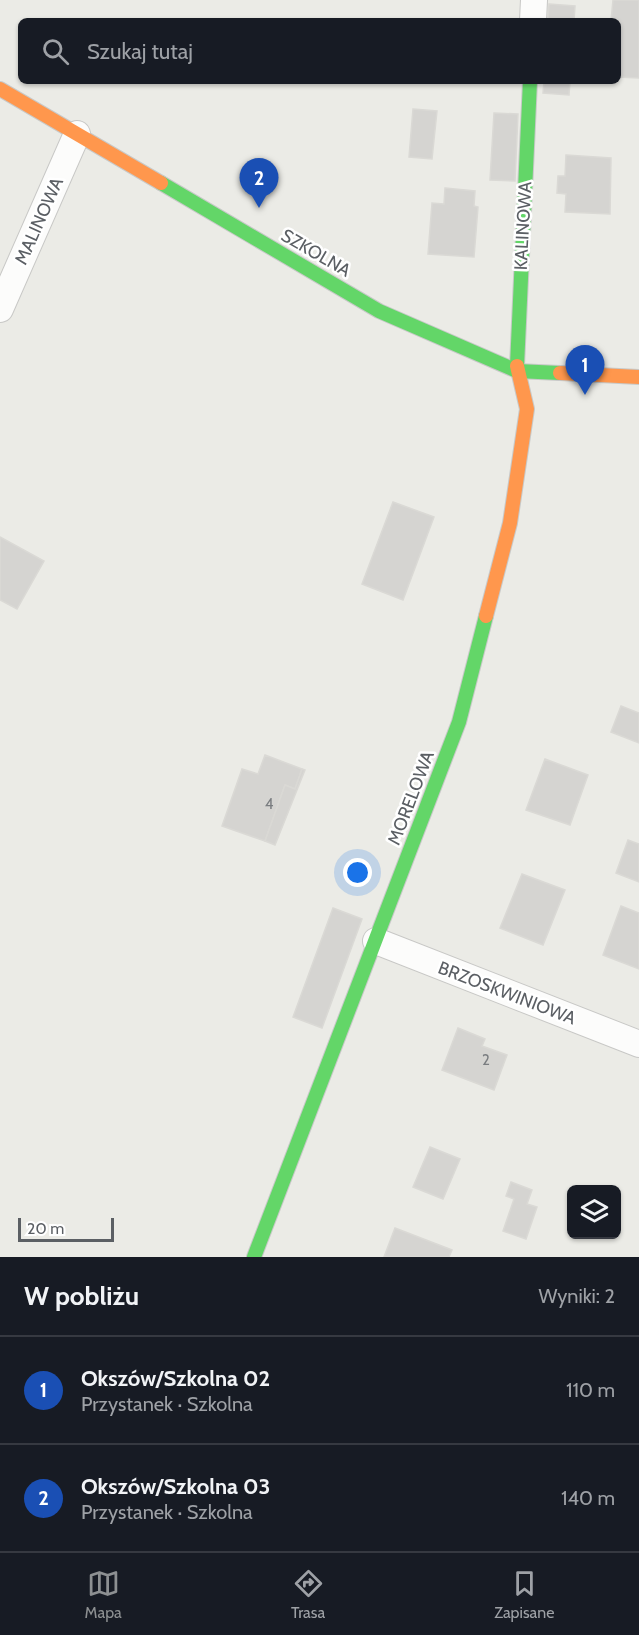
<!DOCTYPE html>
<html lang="pl">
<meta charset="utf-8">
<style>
body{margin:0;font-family:Cabin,sans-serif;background:#20242c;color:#f1f3f6}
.controls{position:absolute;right:18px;bottom:18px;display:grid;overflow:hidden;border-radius:9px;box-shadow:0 2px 4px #0004}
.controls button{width:54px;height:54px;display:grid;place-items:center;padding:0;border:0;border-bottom:2px solid #363941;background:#171b24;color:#f1f3f6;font:30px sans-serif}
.scale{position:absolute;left:18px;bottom:15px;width:96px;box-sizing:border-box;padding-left:6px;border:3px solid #5b5f64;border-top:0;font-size:16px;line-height:21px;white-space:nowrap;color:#5b5f64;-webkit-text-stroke:4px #fff;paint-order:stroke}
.you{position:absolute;left:358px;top:873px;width:21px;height:21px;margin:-15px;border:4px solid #fff;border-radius:50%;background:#1a73e8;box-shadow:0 0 0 9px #1a73e833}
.badge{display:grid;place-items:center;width:39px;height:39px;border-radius:50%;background:#8d9092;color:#fff;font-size:20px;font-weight:700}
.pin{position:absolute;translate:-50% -50px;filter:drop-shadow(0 2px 3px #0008)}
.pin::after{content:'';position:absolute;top:32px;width:21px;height:18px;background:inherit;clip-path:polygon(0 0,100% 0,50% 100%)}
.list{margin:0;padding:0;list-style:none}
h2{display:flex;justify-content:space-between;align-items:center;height:78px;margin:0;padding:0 24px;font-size:26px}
h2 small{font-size:20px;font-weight:400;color:#9ea1a6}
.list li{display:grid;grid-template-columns:39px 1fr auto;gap:18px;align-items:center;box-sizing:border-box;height:108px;padding:0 24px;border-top:2px solid #363941}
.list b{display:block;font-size:22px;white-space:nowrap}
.list p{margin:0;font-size:20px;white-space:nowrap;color:#9ea1a6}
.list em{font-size:20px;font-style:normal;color:#9ea1a6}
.icon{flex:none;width:33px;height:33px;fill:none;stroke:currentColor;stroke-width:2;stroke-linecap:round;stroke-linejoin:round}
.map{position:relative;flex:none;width:639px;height:1257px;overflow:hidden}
.search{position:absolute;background:#171b24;box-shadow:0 2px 4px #0004;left:18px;right:18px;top:18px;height:66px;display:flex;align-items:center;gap:15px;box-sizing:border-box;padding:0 21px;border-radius:9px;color:#9ea1a6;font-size:22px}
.sheet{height:294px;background:#171b24}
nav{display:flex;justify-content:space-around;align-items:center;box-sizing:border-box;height:84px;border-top:2px solid #363941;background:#171b24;font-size:16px;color:#9ea1a6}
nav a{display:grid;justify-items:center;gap:3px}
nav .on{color:#8d9092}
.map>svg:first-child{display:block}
</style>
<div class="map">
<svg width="639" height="1257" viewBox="0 0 639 1257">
<rect width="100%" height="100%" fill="#ebebe6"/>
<!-- building -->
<g fill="#d5d4d1" stroke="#dad9d5" stroke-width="1.5">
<polygon points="613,0 639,0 639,78 618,77 618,21 611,21"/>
<polygon points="549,4 575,6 574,21 548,21"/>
<polygon points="544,81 570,81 569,95 543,93"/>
<polygon points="413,109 437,111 432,159 409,157"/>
<polygon points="494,113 518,114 515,181 490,180"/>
<polygon points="566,155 611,158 610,214 565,212 566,194 557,193 558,176 565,176"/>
<polygon points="445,188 475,191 474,206 478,207 474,257 428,254 432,203 444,204"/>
<polygon points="393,502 434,517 403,600 362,584"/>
<polygon points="0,537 44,561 17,609 0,600"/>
<polygon points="621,706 639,713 639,743 611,732"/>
<polygon points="265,755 302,769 295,789 285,785 265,841 222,826 242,769 258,774"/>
<polygon points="545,759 588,775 570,825 526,810"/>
<polygon points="302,769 305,770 275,845 265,841 285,785 295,789"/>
<polygon points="628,840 639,844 639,882 616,873"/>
<polygon points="522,874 565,890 543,945 500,928"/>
<polygon points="621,906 639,913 639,969 603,955"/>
<polygon points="333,908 362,919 322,1028 293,1017"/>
<polygon points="458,1028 485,1039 482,1046 507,1055 494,1090 442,1070"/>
<polygon points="430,1147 460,1159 443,1199 413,1187"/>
<polygon points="511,1182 532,1190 527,1204 537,1207 526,1239 503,1231 514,1199 506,1196"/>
<polygon points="395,1228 452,1250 449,1257 384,1257"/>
</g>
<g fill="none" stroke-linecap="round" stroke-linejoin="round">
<!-- street casing -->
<g stroke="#c8c8c6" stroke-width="28">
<g id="street">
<polyline points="533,21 534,0"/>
<polyline points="0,309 77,134"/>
<polyline points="376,941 639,1044"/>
</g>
</g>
<!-- fast casing -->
<g stroke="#c8c9c8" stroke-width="16">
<g id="fast">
<polyline points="161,183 379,311 517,371 560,373"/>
<polyline points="517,366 530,81"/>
<polyline points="254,1257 459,722 486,616"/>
</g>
</g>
<!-- slow casing -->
<g stroke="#c8c9c8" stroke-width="16">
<g id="slow">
<polyline points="0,89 161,183"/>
<polyline points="560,373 639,377"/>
<polyline points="486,616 510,523 527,409 517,366"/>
</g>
</g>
<!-- street -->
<use href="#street" stroke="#fcfcfb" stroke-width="26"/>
<!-- fast -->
<use href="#fast" stroke="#63d668" stroke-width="14"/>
<!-- slow -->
<use href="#slow" stroke="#ff974d" stroke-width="14"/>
</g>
<g text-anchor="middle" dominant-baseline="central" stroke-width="5" stroke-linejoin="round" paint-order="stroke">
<!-- number labels -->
<g font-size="15" fill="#7a7d80">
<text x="269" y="804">4</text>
<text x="486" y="1060">2</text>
</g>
<!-- street labels -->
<g font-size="18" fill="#5b5f64" stroke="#fff">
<text transform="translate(39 221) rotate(-66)">MALINOWA</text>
<text transform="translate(523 226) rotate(-87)">KALINOWA</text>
<text transform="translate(316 253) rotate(30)">SZKOLNA</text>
<text transform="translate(411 798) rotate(-69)">MORELOWA</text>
<text transform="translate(507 993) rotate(21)">BRZOSKWINIOWA</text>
</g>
</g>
</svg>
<div class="controls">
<button><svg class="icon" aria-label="layers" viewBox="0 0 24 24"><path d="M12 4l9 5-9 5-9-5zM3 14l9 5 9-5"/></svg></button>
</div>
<div class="scale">20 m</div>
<div class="you"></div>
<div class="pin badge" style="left:585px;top:395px;background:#1a4fb4">1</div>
<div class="pin badge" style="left:259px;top:208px;background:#1a4fb4">2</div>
<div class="search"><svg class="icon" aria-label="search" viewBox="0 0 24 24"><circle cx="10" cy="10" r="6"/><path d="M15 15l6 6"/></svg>Szukaj tutaj</div>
</div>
<section class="sheet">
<h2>W pobliżu<small>Wyniki: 2</small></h2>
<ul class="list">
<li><span class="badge" style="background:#1a4fb4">1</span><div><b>Okszów/Szkolna 02</b><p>Przystanek · Szkolna</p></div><em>110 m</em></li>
<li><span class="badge" style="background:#1a4fb4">2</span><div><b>Okszów/Szkolna 03</b><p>Przystanek · Szkolna</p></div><em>140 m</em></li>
</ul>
</section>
<nav>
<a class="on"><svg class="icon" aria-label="map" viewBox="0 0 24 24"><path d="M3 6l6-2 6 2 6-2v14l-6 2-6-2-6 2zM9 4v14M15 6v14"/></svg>Mapa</a>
<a><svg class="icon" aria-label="directions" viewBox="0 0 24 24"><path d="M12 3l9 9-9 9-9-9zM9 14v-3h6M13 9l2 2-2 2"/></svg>Trasa</a>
<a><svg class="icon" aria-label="saved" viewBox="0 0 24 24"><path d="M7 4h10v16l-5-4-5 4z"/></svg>Zapisane</a>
</nav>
